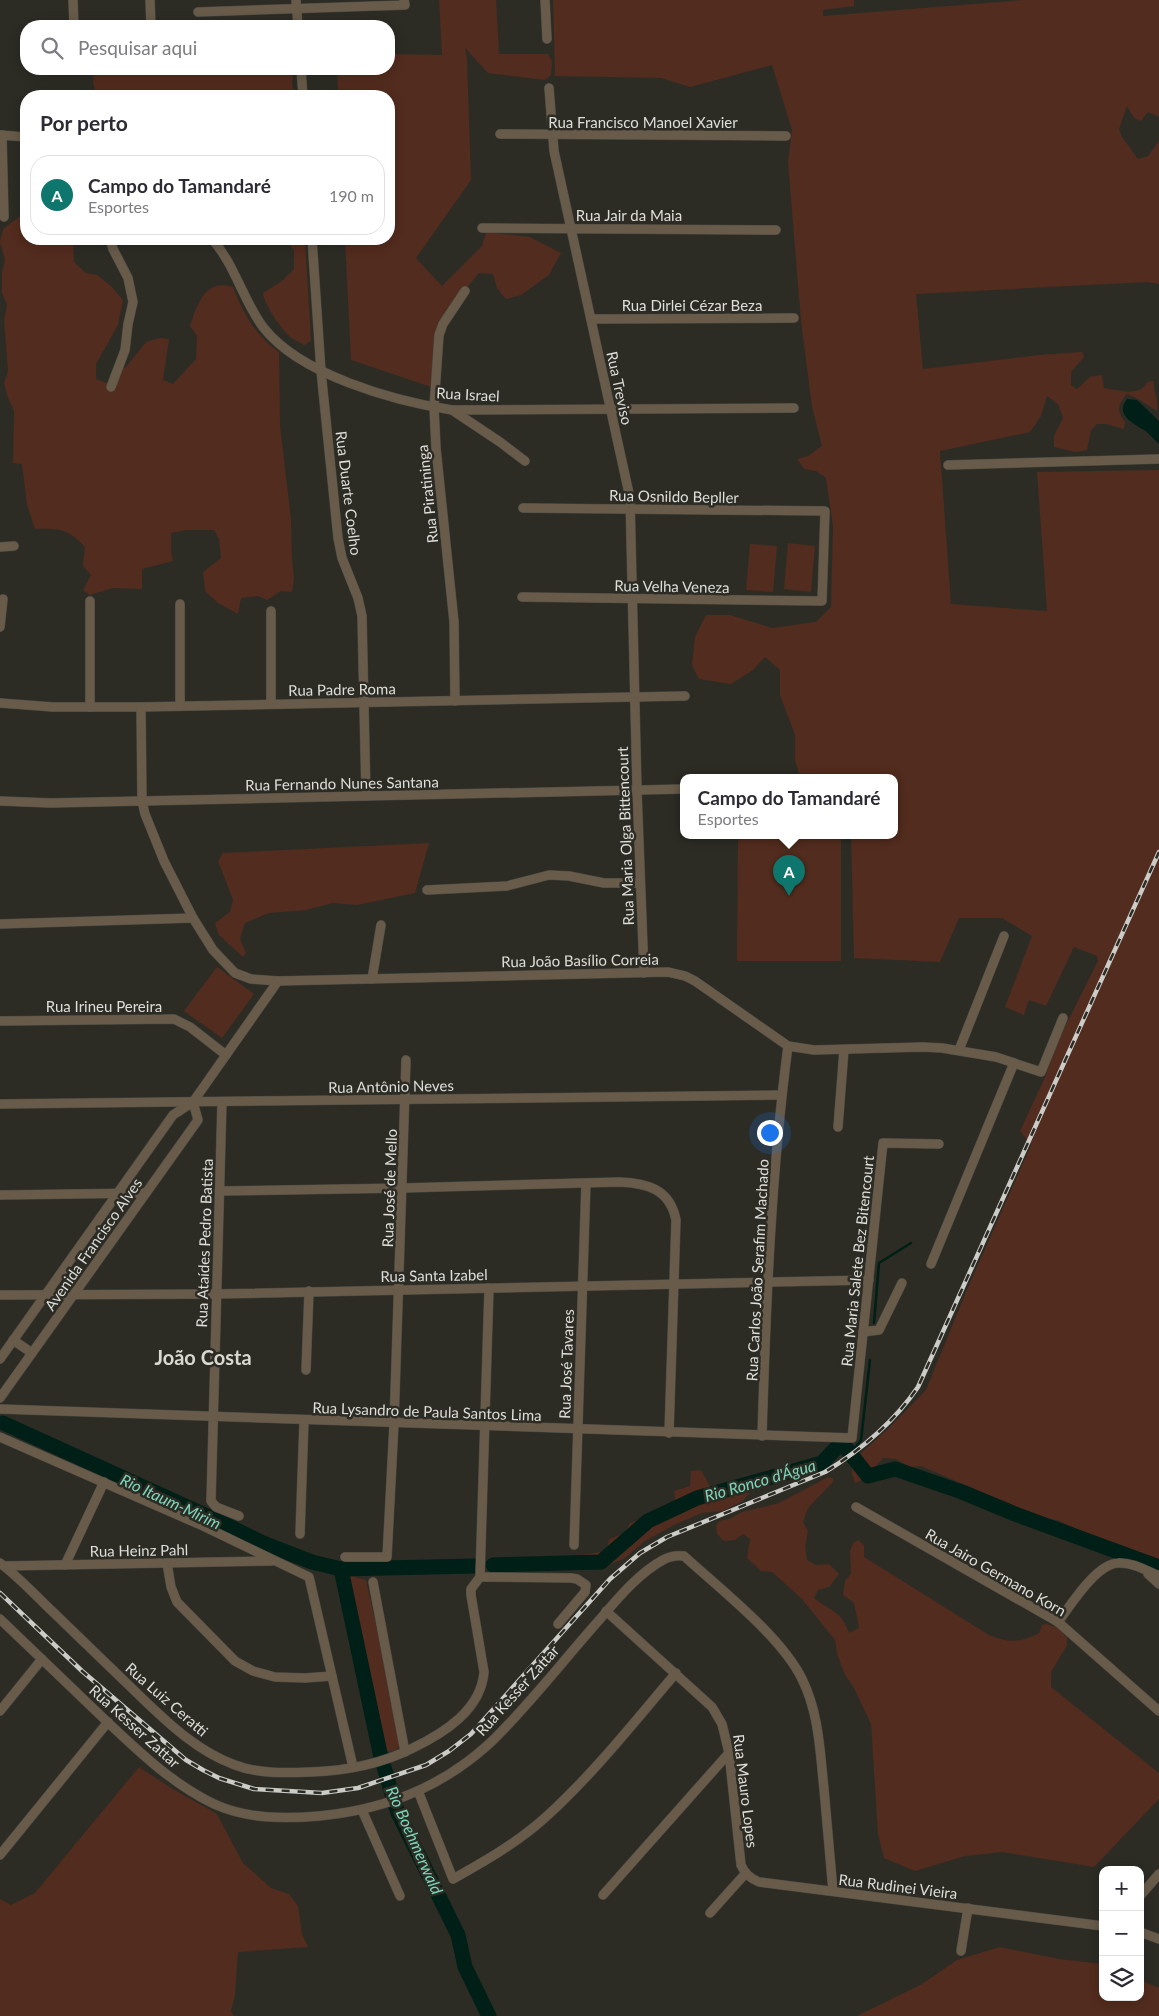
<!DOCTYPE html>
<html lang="pt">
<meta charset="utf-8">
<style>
body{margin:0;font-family:Lato,sans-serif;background:#f7f7f7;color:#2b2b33}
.controls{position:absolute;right:15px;bottom:15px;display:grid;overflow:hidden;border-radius:10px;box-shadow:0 2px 12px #0003}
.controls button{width:45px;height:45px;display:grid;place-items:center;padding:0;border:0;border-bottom:1px solid #e1e1e2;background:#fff;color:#2b2b33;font:25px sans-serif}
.you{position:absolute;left:769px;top:1132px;width:18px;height:18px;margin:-12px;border:4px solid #fff;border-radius:50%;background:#1a73e8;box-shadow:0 0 0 8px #1a73e833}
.badge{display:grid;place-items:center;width:32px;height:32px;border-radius:50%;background:#0f766e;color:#fff;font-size:16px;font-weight:700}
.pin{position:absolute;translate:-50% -41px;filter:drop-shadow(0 1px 2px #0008)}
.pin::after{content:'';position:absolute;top:26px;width:18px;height:15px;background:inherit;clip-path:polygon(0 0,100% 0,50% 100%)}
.popup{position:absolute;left:680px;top:774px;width:218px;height:65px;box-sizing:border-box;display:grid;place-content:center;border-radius:10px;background:#fff;filter:drop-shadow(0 1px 4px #0005);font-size:16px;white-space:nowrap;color:#7c7c81}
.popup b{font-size:19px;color:#2b2b33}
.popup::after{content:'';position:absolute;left:50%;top:100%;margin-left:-10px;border:10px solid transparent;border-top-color:#fff}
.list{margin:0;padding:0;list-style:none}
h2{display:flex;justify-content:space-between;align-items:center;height:65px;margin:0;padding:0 20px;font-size:21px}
h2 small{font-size:16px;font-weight:400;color:#7c7c81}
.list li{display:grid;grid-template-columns:32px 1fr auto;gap:15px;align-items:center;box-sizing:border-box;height:80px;margin:0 10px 10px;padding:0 10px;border:1px solid #e1e1e2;border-radius:20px}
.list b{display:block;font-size:19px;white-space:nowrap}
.list p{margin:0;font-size:16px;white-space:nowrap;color:#7c7c81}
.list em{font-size:16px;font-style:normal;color:#7c7c81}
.icon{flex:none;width:28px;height:28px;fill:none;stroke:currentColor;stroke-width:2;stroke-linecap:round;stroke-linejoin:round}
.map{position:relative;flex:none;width:1159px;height:2016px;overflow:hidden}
.search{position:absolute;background:#fff;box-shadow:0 2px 12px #0003;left:20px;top:20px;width:375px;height:55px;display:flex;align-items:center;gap:12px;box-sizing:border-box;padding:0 18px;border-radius:20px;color:#7c7c81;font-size:19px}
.panel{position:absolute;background:#fff;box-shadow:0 2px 12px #0003;left:20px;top:90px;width:375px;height:155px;border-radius:20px}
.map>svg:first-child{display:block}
</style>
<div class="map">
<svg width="1159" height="2016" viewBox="0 0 1159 2016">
<rect width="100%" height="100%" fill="#2c2c25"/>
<!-- green -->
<g fill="#522c1e">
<polygon points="439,0 496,0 499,54 548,54 552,61 551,75 545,80 488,73 465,48 467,59 471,180 416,258 442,286 482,246 486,232 530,237 561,253 549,275 521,295 506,299 497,288 493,274 479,273 464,291 440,324 434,388 351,360 345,239 389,239 389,96 338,96 337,69 389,69 389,54 442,55"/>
<path d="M553,0H854V6L823,10V16L1023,0H1159V117L1148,112L1141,121L1134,118L1127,106L1119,129L1122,137L1138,159L1148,156L1159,141V284L1147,282L916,294L923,369L1039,355L1082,352L1084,357L1071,372V385L1077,389L1090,377L1102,375L1104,388C1116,390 1142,397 1147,382L1154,381C1153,394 1159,397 1157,411C1146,404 1138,398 1127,394C1118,404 1116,411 1125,422L1124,429L1106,424H1097L1091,430L1087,450L1076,452L1054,447V436L1063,418L1058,404L1047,396L1041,416L1030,432L940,451L951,604L1047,611L1037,472L1159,470V1564L1121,1551L1058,1520L1045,1519L921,1466L910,1467L896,1459L883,1458L865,1479L855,1483L852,1474V1461L888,1429L926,1390L966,1292L1031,1145L1020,1131L1046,1075L1056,1045L1098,961L1097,956L1074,947L1046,1006L1029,1000L1024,1015L1005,1007L1032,936L1002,918H959L940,962L854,958L851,835H894V777H800L795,760V735L780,695V670L765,657L753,670L731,684L699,679L692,665L695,637L706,615H730L772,628L816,622L831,607L833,526L826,478L816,471L804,469L797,459L808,456L822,446L812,407L801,321L788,162L792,130L772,65L690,87L661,78L554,76L555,73Z"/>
<polygon points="97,69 111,69 116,73 125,73 127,69 294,69 292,84 295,96 111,96 109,94 96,94 93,83 94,71"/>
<path d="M19,217H26V239H73L74,262L86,273L97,275L111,286L123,300L118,325L96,364V379L107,383L117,371L126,367L146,342L160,338L169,339L163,380L173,384L196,359L197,336L190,326C197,305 205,278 233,287C243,313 256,336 279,352L280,425L291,519L292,558L294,578L292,592L281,591L267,600L258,596L241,598L238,614L218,603L205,591L203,572L221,558L219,539L214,530H186L171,533V552L173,561L142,569V589L113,588L90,595L83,590L91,575L83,566L85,547C68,529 60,528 35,529L27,505L22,464L13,463L14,411L8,398L4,383L8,372L4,320L7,305L2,293V272L5,260L0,242L3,229Z"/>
<path d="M286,239H305L311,341L304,345C301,343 297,341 293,339C283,332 264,305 263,293L282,281L294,269V250Z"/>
<polygon points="788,543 815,546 811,592 784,589"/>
<polygon points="750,544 777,546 773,592 746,590"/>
<polygon points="738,835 841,835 841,961 737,961"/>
<polygon points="429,843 415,893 357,905 333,903 306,910 269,913 245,923 240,939 246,953 243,957 219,935 215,923 230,912 233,900 218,861 223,853"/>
<polygon points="217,967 254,994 222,1038 184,1011"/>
<polygon points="769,1469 774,1473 769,1482 754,1487 743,1501 722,1511 702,1513 674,1525 645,1541 625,1558 600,1569 498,1569 502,1561 550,1560 607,1551 609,1539 625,1533 630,1523 660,1513 676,1504 674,1491 690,1486 691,1471 701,1470 711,1488 726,1486 733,1480 743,1480"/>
<path d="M828,1477L833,1478V1482L808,1508L803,1522L808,1531L805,1547L807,1560L816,1565L829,1564L839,1574L829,1587L818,1590L814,1598C830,1611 842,1611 849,1633L859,1628L854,1603L843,1595L845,1581L851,1574L850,1551L853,1543L858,1540L864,1545V1557L989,1635C1009,1643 1020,1643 1039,1633L1042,1625L1045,1624L1057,1627L1067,1637V1645L1051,1672V1687L1159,1773V1799L1094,1867L1003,1852L965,1856L915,1871L884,1858L878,1834L871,1724L853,1686L845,1675L837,1654L835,1640L801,1598L772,1572L761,1571L747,1558L750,1539L743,1534L735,1540L724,1541L717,1534L716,1525L720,1521L729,1519L742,1512L779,1503Z"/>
<polygon points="351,1576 366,1580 402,1743 396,1750 375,1755 372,1752 341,1591"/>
<polygon points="139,1767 171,1788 217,1814 243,1863 271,1888 289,1894 298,1906 302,1934 308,1947 238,1952 235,1995 231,2011 234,2016 0,2016 0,1899 11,1905 35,1893"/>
<polygon points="1000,1947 1059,1959 1103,1964 1103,1997 1140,1997 1140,1980 1159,1988 1159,2016 857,2016 922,1984 957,1960"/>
</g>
<!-- water -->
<path fill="#001f17" d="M1127,399L1137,400L1159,421V444C1154,440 1149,433 1144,430C1132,423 1115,414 1127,399Z"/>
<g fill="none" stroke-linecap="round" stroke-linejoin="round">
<!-- stream -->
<g stroke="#001f17" stroke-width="2.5">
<polyline points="874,1323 879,1263 911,1243"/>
<polyline points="846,1448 855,1448 861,1440 870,1360"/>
</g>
<!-- river -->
<g stroke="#001f17" stroke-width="15">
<polyline points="3,1423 216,1520 263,1543 312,1562 341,1569 474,1566"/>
<polyline points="493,1565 601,1562 648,1521 697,1498 822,1463 839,1445 846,1448 868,1476 895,1469 962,1492 1015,1514 1159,1567"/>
<polyline points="341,1569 380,1753 391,1791 398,1813 458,1935 465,1967 489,2016"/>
</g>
<!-- minor casing -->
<g stroke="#484842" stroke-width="10">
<g id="minor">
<polyline points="73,0 74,26"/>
<polyline points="150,0 151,26"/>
<polyline points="296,0 298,26"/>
<polyline points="545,0 547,39"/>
<polyline points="198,12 405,5 404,0"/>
<polyline points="301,69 303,96"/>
<polyline points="549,88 554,151 630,498 637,790 644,973"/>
<polyline points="500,134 786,136"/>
<polyline points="0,135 26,137"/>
<polyline points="2,135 4,217"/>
<polyline points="482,228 776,230"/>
<polyline points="110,239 113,249 128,278 133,302 128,324 125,350 111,387"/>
<path d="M212,239C235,265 243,300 263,327C300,375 394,401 452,410L794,408"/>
<polyline points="312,239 321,371 338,538 342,558 358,598 362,616 366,796"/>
<polyline points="591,319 794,318"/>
<polyline points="452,410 500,442 525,461"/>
<polyline points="948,465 1159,459"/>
<polyline points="0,547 14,546"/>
<polyline points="522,597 822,601 825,511 523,508"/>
<polyline points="180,604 180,706"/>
<polyline points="271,611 271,704"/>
<polyline points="0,627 3,599"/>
<polyline points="455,701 454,622 436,448 434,407 439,335 443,324 465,291"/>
<polyline points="0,703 53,707 141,707 685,696"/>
<polyline points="90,707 90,601"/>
<polyline points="141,707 142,801 145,814 164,861 193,918 213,950 235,973 251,979 278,981 668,972 685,976 695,981 788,1046 814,1050 923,1047 942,1048 996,1057 1041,1072 1063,1018"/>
<polyline points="0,801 51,803 684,789"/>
<polyline points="427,890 507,886 549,875 569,876 604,883 640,883"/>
<polyline points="0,924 193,918"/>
<polyline points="372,979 381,925"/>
<polyline points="0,1021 174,1019 190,1027 226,1055"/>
<polyline points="959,1050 1004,936"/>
<polyline points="222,1102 211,1501 216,1507 239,1516"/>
<polyline points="0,1104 782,1095"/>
<polyline points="838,1127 844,1050"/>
<path d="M219,1191L403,1188L619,1182C647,1183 670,1189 676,1220L669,1433"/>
<polyline points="0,1195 146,1193"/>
<polyline points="931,1264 1014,1063"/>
<polyline points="0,1295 216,1294 869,1280"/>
<polyline points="863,1332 879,1330 902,1283"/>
<polyline points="13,1340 32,1353"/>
<polyline points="0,1359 173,1115 193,1102 278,981"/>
<polyline points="306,1370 309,1291"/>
<polyline points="0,1398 198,1120 193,1102"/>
<polyline points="0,1409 852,1438 883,1143 939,1144"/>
<path d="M762,1436C766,1306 771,1175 788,1046"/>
<polyline points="0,1437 203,1526 309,1577 353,1767"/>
<polyline points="856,1507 1058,1622 1159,1711"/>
<polyline points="300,1534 304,1421"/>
<polyline points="574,1545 586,1183"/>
<polyline points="345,1557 387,1557 394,1424 406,1060"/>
<path d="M0,1563C19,1577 36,1596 53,1612C83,1641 113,1670 143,1699C170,1725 199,1752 235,1765C258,1774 286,1773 310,1772C345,1771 381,1764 413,1748C444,1733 481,1710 484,1672L471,1595V1589L480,1577"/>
<polyline points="167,1563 171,1587 177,1602 235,1661 253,1671 275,1677 305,1678 332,1676"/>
<polyline points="65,1565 104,1482"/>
<polyline points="4,1566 272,1561"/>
<polyline points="1148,1574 1159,1584"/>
<polyline points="480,1577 489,1288"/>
<polyline points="480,1577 571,1578 577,1579 586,1585 585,1592 558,1624"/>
<polyline points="373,1582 405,1752"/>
<path d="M606,1611L712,1707L722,1724L729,1753L741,1865C745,1874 750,1878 759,1882L1103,1926"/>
<path d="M0,1619C33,1651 66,1682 99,1714C134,1747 170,1783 214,1804C247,1819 284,1819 319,1816C372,1811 424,1794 467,1762C479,1753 491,1743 502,1731C537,1695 568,1655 601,1618C619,1597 639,1573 663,1560C670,1556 677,1555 684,1556C720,1589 781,1636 802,1679C819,1713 820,1752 824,1789C827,1823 830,1857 833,1891"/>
<path d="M1058,1622C1071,1605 1096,1564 1118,1563C1132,1562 1147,1571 1159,1576"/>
<polyline points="0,1711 42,1659"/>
<path d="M418,1791L453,1879C487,1860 520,1841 548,1815C595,1772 635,1721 676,1673"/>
<polyline points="362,1810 400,1896"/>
<polyline points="0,1855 108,1722"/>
<polyline points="603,1895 729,1753"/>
<polyline points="1140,1896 1159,1874"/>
<polyline points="710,1913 745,1874"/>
<polyline points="1140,1932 1159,1939"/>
<polyline points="961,1951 968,1908"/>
</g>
</g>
<!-- minor -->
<use href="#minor" stroke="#685b4a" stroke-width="9"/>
<!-- rail casing -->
<g stroke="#cbcbc7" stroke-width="4.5">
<path id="rail" d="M0,1593L82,1671L186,1760L203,1770L219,1778L254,1789L322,1793L358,1788L426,1765L449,1751L471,1734L610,1579L640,1553L667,1537L825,1472C861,1450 894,1422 918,1387L1159,852"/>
</g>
<!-- rail -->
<use href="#rail" stroke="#2c2c25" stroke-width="2.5" stroke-dasharray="8" stroke-linecap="butt"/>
</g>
<g text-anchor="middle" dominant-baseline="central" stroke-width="5" stroke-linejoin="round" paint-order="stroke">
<!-- street labels -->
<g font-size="15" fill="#dededa" stroke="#2c2c25">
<text x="643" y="122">Rua Francisco Manoel Xavier</text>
<text x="629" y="215">Rua Jair da Maia</text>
<text x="692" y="305">Rua Dirlei Cézar Beza</text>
<text transform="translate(620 388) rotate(78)">Rua Treviso</text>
<text transform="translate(468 394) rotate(3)">Rua Israel</text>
<text transform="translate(349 493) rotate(83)">Rua Duarte Coelho</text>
<text transform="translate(427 494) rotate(-96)">Rua Piratininga</text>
<text transform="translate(674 496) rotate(1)">Rua Osnildo Bepller</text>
<text transform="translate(672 586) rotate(1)">Rua Velha Veneza</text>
<text transform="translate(342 689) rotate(-1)">Rua Padre Roma</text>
<text transform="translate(342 783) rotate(-1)">Rua Fernando Nunes Santana</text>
<text transform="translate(625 836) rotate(-92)">Rua Maria Olga Bittencourt</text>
<text transform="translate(580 960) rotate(-1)">Rua João Basílio Correia</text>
<text x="104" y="1006">Rua Irineu Pereira</text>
<text transform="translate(391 1086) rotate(-1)">Rua Antônio Neves</text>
<text transform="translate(389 1188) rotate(-88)">Rua José de Mello</text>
<text transform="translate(204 1243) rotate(-88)">Rua Ataídes Pedro Batista</text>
<text transform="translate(93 1244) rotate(-55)">Avenida Francisco Alves</text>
<text transform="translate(857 1261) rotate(-84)">Rua Maria Salete Bez Bitencourt</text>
<text transform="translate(757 1270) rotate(-87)">Rua Carlos João Serafim Machado</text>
<text transform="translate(434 1275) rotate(-1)">Rua Santa Izabel</text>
<text transform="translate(566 1364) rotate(-88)">Rua José Tavares</text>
<text transform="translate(427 1411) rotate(2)">Rua Lysandro de Paula Santos Lima</text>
<text transform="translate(139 1550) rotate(-1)">Rua Heinz Pahl</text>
<text transform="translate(996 1572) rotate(30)">Rua Jairo Germano Korn</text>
<text transform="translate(517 1690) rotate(-48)">Rua Kesser Zattar</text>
<text transform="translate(167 1699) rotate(41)">Rua Luiz Ceratti</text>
<text transform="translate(135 1726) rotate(42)">Rua Kesser Zattar</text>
<text transform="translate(746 1791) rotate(83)">Rua Mauro Lopes</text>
<text transform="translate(898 1886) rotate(7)">Rua Rudinei Vieira</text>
</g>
<!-- water labels -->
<g font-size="16" font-style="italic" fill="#7cd8bd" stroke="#2c2c25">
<text transform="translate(760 1480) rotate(-16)">Rio Ronco d'Água</text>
<text transform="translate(171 1501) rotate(25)">Rio Itaum-Mirim</text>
<text transform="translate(415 1840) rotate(66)">Rio Boehmerwald</text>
</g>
<!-- district labels -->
<g font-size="20" font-weight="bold" fill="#d9d9d1" stroke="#2c2c25">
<text x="203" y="1357">João Costa</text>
</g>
</g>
</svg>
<div class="controls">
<button>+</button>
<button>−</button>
<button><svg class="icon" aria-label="layers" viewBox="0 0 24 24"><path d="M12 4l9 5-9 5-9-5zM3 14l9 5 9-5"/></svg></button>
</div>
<div class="you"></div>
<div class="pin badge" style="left:789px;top:896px">A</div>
<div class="popup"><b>Campo do Tamandaré</b>Esportes</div>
<div class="search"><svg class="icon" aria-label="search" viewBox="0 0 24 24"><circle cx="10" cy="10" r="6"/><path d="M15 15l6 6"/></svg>Pesquisar aqui</div>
<section class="panel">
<h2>Por perto<small></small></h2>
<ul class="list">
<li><span class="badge">A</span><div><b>Campo do Tamandaré</b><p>Esportes</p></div><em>190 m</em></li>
</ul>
</section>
</div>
